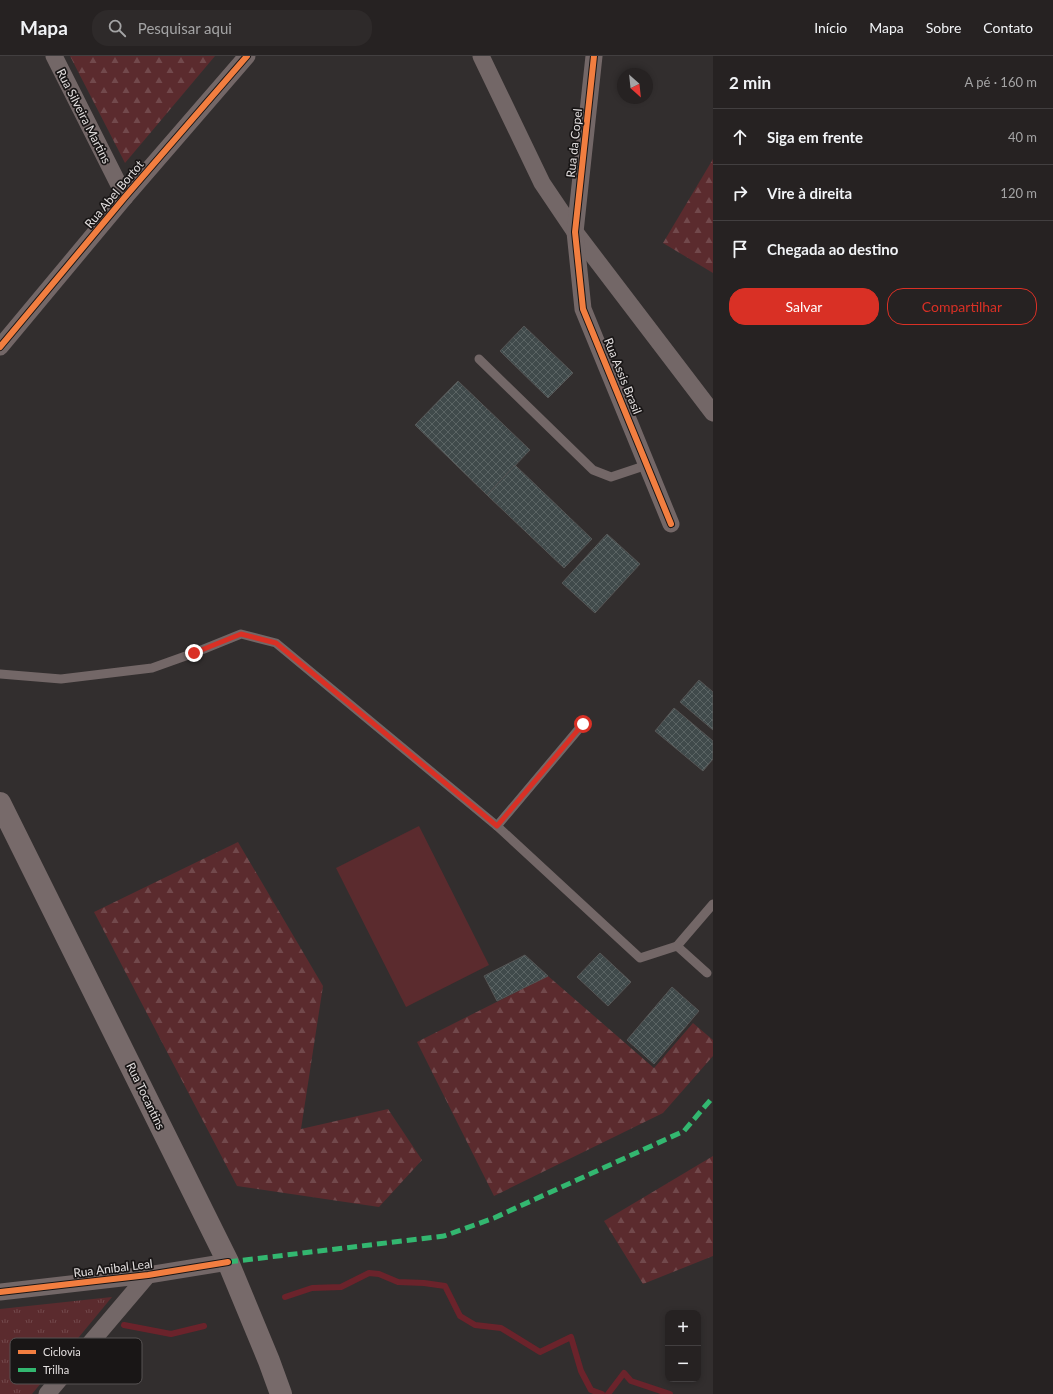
<!DOCTYPE html>
<html lang="pt">
<meta charset="utf-8">
<style>
body{margin:0;font-family:Lato,sans-serif;background:#2e2a2a;color:#f1f3f6}
.controls{position:absolute;right:12px;bottom:12px;display:grid;overflow:hidden;border-radius:8px;box-shadow:0 2px 6px #0003}
.controls button{width:36px;height:36px;display:grid;place-items:center;padding:0;border:0;border-bottom:1px solid #423f40;background:#262222;color:#f1f3f6;font:20px sans-serif}
.compass{position:absolute;left:617px;top:12px;width:36px;height:36px;border-radius:50%;background:#262222;box-shadow:0 2px 6px #0003;rotate:153deg}
.stop{position:absolute;width:12px;height:12px;margin:-9px;border:3px solid #d93025;border-radius:50%;background:#fff}
.stop.end{background:#d93025;border-color:#fff;box-shadow:0 1px 4px #0008}
.list{margin:0;padding:0;list-style:none}
h2{display:flex;justify-content:space-between;align-items:center;height:52px;margin:0;padding:0 16px;font-size:17px}
h2 small{font-size:13px;font-weight:400;color:#a4a4a5}
.list li{display:grid;grid-template-columns:26px 1fr auto;gap:12px;align-items:center;box-sizing:border-box;height:56px;padding:0 16px;border-top:1px solid #423f40}
.list b{display:block;font-size:15px;white-space:nowrap}
.list em{font-size:13px;font-style:normal;color:#a4a4a5}
.actions{display:flex;gap:8px;padding:12px 16px}
.actions a{flex:1;padding:9px 0;border:1px solid #d93025;border-radius:16px;text-align:center;font-size:14px;color:#d93025}
.actions .main{background:#d93025;color:#fff}
.icon{flex:none;width:22px;height:22px;fill:none;stroke:currentColor;stroke-width:2;stroke-linecap:round;stroke-linejoin:round}
.map{position:relative;flex:none;width:713px;height:1338px;overflow:hidden}
header{display:flex;align-items:center;gap:24px;box-sizing:border-box;height:56px;padding:0 20px;background:#262222;border-bottom:1px solid #423f40}
header strong{font-size:19px}
nav{display:flex;gap:22px;margin-inline-start:auto;font-size:14px}
.search{width:280px;height:36px;background:#2e2a2a;display:flex;align-items:center;gap:10px;box-sizing:border-box;padding:0 14px;border-radius:16px;color:#a4a4a5;font-size:15px}
main{display:flex}
aside{flex:1;background:#262222}
.map>svg:first-child{display:block}
</style>
<header>
<strong>Mapa</strong>
<div class="search"><svg class="icon" aria-label="search" viewBox="0 0 24 24"><circle cx="10" cy="10" r="6"/><path d="M15 15l6 6"/></svg>Pesquisar aqui</div>
<nav><a>Início</a><a>Mapa</a><a>Sobre</a><a>Contato</a></nav>
</header>
<main>
<div class="map">
<svg width="713" height="1338" viewBox="0 0 713 1338">
<defs>
<pattern id="grass-tufts" width="24" height="20" patternUnits="userSpaceOnUse"><rect width="24" height="20" fill="#5b2b2e"/><path d="M3 7l-1-3M5 7V3M7 7l1-3M15 17l-1-3M17 17v-4M19 17l1-3" fill="none" stroke="#72494c"/></pattern>
<pattern id="forest-firs" width="22" height="20" patternUnits="userSpaceOnUse"><rect width="22" height="20" fill="#5b2b2e"/><path d="M5 1l3.5 6h-7zM16 11l3.5 6h-7z" fill="#72494c"/></pattern>
<pattern id="building-cross-hatch" width="8" height="8" patternUnits="userSpaceOnUse"><rect width="8" height="8" fill="#404a4b"/><path d="M0 0l8 8M0 8l8-8" fill="none" stroke="#5b6464"/></pattern>
</defs>
<rect width="100%" height="100%" fill="#322e2e"/>
<!-- grass -->
<polygon fill="url(#grass-tufts)" points="112,1241 32,1338 0,1338 0,1253"/>
<!-- forest -->
<g fill="url(#forest-firs)">
<polygon points="70,0 215,0 125,107"/>
<polygon points="713,103 713,217 663,187"/>
<polygon points="238,786 323,930 301,1073 388,1053 422,1104 379,1151 237,1130 94,856"/>
<polygon points="548,920 654,1012 693,967 713,984 713,1000 663,1057 494,1140 417,986"/>
<polygon points="713,1100 713,1200 643,1228 604,1165"/>
</g>
<!-- garden -->
<polygon fill="#5b2b2e" points="419,770 489,909 406,951 336,812"/>
<g fill="none" stroke-linecap="round" stroke-linejoin="round">
<!-- stream -->
<g stroke="#6b232b" stroke-width="6">
<polyline points="285,1241 312,1232 341,1231 369,1217 379,1218 398,1226 424,1227 445,1230 460,1260 475,1269 501,1272 540,1296 571,1281 581,1315 591,1334 602,1338"/>
<polyline points="124,1269 171,1278 204,1270"/>
<polyline points="608,1338 624,1317 631,1325 670,1338"/>
</g>
</g>
<!-- building -->
<g fill="url(#building-cross-hatch)" stroke="#565656">
<polygon points="524,270 573,317 548,342 500,295"/>
<polygon points="458,325 530,394 487,439 415,369"/>
<polygon points="515,409 592,483 564,512 487,439"/>
<polygon points="607,478 640,508 595,557 562,527"/>
<polygon points="699,624 713,636 713,674 680,646"/>
<polygon points="674,652 713,685 713,703 703,715 655,675"/>
<polygon points="600,897 631,926 608,950 577,921"/>
<polygon points="525,899 548,920 497,945 484,920"/>
<polygon points="672,931 699,955 654,1008 627,984"/>
</g>
<g fill="none" stroke-linecap="round" stroke-linejoin="round">
<!-- lane -->
<g stroke="#736767" stroke-width="9">
<polyline points="479,303 593,414 611,421 647,409"/>
<polyline points="0,618 61,623 152,612 194,597 241,578 276,587 497,770 640,902 677,890 707,917"/>
<polyline points="497,770 583,668"/>
<polyline points="677,890 713,848"/>
</g>
<!-- street -->
<g stroke="#736767" stroke-width="17">
<polyline points="54,0 125,141"/>
<polyline points="481,0 542,127 575,176 713,357"/>
<polyline points="594,0 575,176 583,253 671,468"/>
<polyline points="0,291 125,141 247,0"/>
<polyline points="0,1236 148,1219 228,1206"/>
<polyline points="47,1338 148,1219"/>
</g>
<!-- secondary -->
<polyline stroke="#776a6a" stroke-width="22" points="0,747 228,1206 269,1305 281,1338"/>
<!-- quiet -->
<polyline stroke="#33b770" stroke-width="5" stroke-dasharray="10 5" stroke-linecap="butt" points="228,1206 444,1180 494,1162 684,1075 713,1041"/>
<!-- cycleway casing -->
<g stroke="#191616" stroke-width="8">
<g id="cycleway">
<polyline points="594,0 575,176 583,253 671,468"/>
<polyline points="0,291 125,141 247,0"/>
<polyline points="0,1236 148,1219 228,1206"/>
</g>
</g>
<!-- cycleway -->
<use href="#cycleway" stroke="#f27e40" stroke-width="6"/>
</g>
<g fill="none" stroke-linecap="round" stroke-linejoin="round">
<!-- route -->
<polyline stroke="#d93025" stroke-width="5" points="194,597 241,578 276,587 497,770 583,668"/>
</g>
<g text-anchor="middle" dominant-baseline="central" stroke-width="3.5" stroke-linejoin="round" paint-order="stroke">
<!-- street labels -->
<g font-size="12" fill="#e3dfdf" stroke="#191616">
<text transform="translate(84 60) rotate(63)">Rua Silveira Martins</text>
<text transform="translate(574 87) rotate(-84)">Rua da Copel</text>
<text transform="translate(114 138) rotate(-50)">Rua Abel Bortot</text>
<text transform="translate(623 320) rotate(68)">Rua Assis Brasil</text>
<text transform="translate(146 1040) rotate(64)">Rua Tocantins</text>
<text transform="translate(113 1212) rotate(-7)">Rua Anibal Leal</text>
</g>
</g>
<!-- legend -->
<rect x="10" y="1282" width="132" height="46" rx="6" fill="#191616" stroke="#565252" stroke-width="1"/>
<rect x="18" y="1294" width="18" height="4" fill="#f27e40"/>
<rect x="18" y="1312" width="18" height="4" fill="#33b770"/>
<g font-size="11" fill="#e3dfdf">
<text x="43" y="1300">Ciclovia</text>
<text x="43" y="1318">Trilha</text>
</g>
</svg>
<div class="controls">
<button>+</button>
<button>−</button>
</div>
<svg class="compass" viewBox="-18 -18 36 36"><path d="M0-13l5 13h-10z" fill="#e53935"/><path d="M0 13l5-13h-10z" fill="#a4a4a5"/></svg>
<div class="stop" style="left:583px;top:668px"></div>
<div class="stop end" style="left:194px;top:597px"></div>
</div>
<aside>
<h2>2 min<small>A pé · 160 m</small></h2>
<ul class="list">
<li><svg class="icon" aria-label="ahead" viewBox="0 0 24 24"><path d="M12 20V5M6 11l6-6 6 6"/></svg><div><b>Siga em frente</b></div><em>40 m</em></li>
<li><svg class="icon" aria-label="right" viewBox="0 0 24 24"><path d="M7 20v-9h11M14 6l5 5-5 5"/></svg><div><b>Vire à direita</b></div><em>120 m</em></li>
<li><svg class="icon" aria-label="arrive" viewBox="0 0 24 24"><path d="M6 21V4h12l-3 4 3 4H6"/></svg><div><b>Chegada ao destino</b></div></li>
</ul>
<div class="actions"><a class="main">Salvar</a><a>Compartilhar</a></div>
</aside>
</main>
